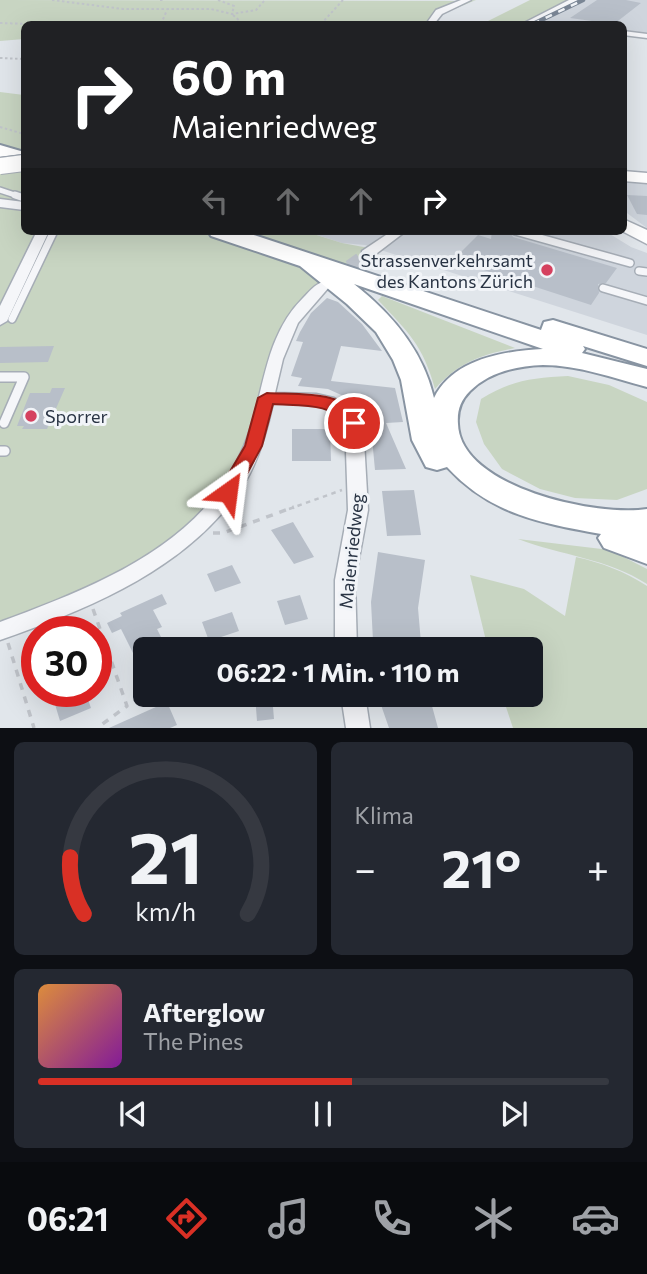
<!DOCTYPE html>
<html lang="de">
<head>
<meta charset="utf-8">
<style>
	:root { --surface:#171b24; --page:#242831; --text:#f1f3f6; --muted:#9ea1a6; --line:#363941; --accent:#d93025 }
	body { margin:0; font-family:Commissioner,sans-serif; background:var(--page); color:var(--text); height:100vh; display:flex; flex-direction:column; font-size:26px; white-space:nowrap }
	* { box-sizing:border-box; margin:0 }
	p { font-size:23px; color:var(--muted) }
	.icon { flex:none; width:38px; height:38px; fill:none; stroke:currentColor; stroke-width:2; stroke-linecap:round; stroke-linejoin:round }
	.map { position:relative; height:728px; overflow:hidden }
	.panel { display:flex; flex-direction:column; gap:14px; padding:14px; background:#0d0f14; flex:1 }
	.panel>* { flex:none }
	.banner { position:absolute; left:21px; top:21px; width:606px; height:214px; border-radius:10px; box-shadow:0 7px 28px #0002; background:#202124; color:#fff; overflow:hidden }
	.speed { position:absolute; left:21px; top:616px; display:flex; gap:14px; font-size:35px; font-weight:700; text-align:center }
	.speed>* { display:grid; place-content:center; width:91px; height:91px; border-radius:50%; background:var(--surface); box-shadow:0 7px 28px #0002; line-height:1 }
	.speed .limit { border:10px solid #d22; background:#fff; color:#111 }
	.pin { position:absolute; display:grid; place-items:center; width:60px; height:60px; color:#fff; margin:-30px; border:4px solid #fff; border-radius:50%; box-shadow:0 2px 7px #0007 }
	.me { position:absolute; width:77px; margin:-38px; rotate:31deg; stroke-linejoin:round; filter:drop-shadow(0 0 5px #0008) }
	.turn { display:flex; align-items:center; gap:24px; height:147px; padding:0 35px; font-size:32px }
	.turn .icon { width:91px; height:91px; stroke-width:2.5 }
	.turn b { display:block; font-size:49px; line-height:60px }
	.lanes { display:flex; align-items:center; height:66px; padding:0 35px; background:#0003; justify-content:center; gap:35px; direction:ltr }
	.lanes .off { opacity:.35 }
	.big { font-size:52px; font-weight:700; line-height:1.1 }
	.panel .widget { flex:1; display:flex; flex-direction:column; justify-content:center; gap:10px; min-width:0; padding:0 24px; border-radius:10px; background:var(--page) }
	.panel .dial { align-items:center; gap:0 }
	.dial svg { height:182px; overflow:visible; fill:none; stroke:var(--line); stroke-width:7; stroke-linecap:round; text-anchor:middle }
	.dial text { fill:var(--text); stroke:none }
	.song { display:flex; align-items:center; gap:21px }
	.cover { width:84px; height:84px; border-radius:10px; background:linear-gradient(135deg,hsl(30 70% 55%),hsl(290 70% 35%)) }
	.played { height:7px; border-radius:4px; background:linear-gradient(90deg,var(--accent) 55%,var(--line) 55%) }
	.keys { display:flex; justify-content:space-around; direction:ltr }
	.heat { display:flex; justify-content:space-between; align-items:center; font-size:38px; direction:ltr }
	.panel .tiles { flex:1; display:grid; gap:14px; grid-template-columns:1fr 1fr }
	.widget:last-child { grid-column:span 2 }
	.trip { position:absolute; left:133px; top:637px; width:410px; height:70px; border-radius:10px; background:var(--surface); box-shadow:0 7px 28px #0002; font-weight:700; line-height:70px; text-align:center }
	.tab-bar { display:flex; height:112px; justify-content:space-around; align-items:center; background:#090b0e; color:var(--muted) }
	.tab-bar .icon { width:49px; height:49px }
	.tab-bar .on { color:var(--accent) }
	.tab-bar b { font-size:32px; color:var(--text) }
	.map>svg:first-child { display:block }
</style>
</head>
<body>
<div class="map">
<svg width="647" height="728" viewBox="0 0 647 728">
	<rect width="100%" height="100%" fill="#e1e6eb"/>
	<!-- built -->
	<path fill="#cfd5dd" d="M 575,0 L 647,0 L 647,36 L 623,33 L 623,24 L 526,24 Z
		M 624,176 L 647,178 L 647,228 L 623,210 Z
		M 305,231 L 605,231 L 631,247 L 647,253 L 647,335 L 365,245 L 342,243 Z"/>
	<!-- green -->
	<path fill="#c8d5c2" d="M 0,0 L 464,1 L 476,0 L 452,10 L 447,9 L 438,14 L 430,24 L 24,24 L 24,39 L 0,41 Z
		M 530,0 L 575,0 C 543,16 524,31 488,21 Z
		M 0,92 L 24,95 L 24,231 L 304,231 L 342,243 L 374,249 L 340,273 L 303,305 L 243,469 L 172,546 L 0,631 Z
		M 382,296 L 515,348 C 483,354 457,363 435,389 C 423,345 408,332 378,300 Z
		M 568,376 L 609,385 L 647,402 L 647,489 L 617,500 L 575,498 L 540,489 L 502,469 L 484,444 L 476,422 L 481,399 C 511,380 533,378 568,376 Z
		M 518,539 L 610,550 L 647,569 L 647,584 C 607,558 562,556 518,539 Z
		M 576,557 C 602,563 624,571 647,586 L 647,728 L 513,728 L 502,695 L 530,695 L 530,649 L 488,649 L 470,575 L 524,589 L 565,616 Z"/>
	<!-- building -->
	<path fill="#b8bfc9" d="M 597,0 L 626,0 L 641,3 L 614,24 L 570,18 Z
		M 627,195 L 647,196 L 647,215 L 637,214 Z
		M 492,231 L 509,231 L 513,237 L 617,268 L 606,283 L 598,284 L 599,293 L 591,305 L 453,260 L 478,235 L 491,239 Z
		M 327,298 L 338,302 L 362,324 L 382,351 L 341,346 L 331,381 L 395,388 L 403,422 L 386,423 L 406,469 L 375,470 L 370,417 L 359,403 L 328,389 L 298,386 L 302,378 L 291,376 L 303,342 L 296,341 L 300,332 L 311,313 Z
		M 54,346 L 48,362 L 0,363 L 0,347 Z
		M 52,388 L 65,388 L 47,429 L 22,429 L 24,426 L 17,426 L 30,393 L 50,393 Z
		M 292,429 L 330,429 L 331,461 L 292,461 Z
		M 414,490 L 421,535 L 387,536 L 382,491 Z
		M 293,522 L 314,557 L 294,564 L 271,530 Z
		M 378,552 L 425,560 L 418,608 L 421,643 L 373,641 L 371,602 Z
		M 232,565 L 241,583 L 215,592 L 207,574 Z
		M 162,594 L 167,604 L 153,610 L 162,627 L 157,629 L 167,649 L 145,649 L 145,677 L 121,629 L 112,633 L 107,623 L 122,616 L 120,613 Z
		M 300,595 L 308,619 L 285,625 L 277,601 Z
		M 232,612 L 239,631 L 209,641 L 202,622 Z
		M 51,691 L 85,691 L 91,708 L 60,721 Z
		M 255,695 L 272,695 L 274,719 L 257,721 Z
		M 381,695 L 429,695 L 438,728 L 389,728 L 381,705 Z
		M 167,702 L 177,725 L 170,728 L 109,728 Z"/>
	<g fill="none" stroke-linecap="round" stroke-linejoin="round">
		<!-- street-tunnel -->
		<path stroke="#bcc2ca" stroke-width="13" stroke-dasharray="13 7" stroke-linecap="butt" d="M 333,278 L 367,254"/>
		<defs>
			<path id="lane-far2" d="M 0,190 L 21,197"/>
			<path id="lane-far1" d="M 15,195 L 24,198
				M 515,231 L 630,263
				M 639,271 L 647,272
				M 603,288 L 647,301
				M 12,319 L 54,231"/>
			<path id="lane" d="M 0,377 L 24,377 L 4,423
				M 0,451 L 5,451"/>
			<path id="street" d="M 461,0 L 471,0 L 442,14 L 434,24 L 426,24 L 436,10 Z
				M 569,0 L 579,0 L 531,24 L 522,24 Z
				M 623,31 L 647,34 L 647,38 L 623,35 Z
				M 0,199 L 24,202 L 24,210 L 0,207 Z
				M 37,231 L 49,231 L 7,321 L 0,325 L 0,306 Z
				M 392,231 L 406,231 L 372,257 L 362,257 L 362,251 Z
				M 323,282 L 330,286 L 298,323 L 283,359 L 275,393 L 316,394 L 334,398 L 354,409 L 363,423 L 368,510 L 355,580 L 357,649 L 335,649 L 335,580 L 348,510 L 345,423 C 330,399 298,404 273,403 C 267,431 259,460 244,484 C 191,567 90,609 0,640 L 0,622 C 72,595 156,564 208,504 C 223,486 235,467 244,446 C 265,396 262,339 303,298 C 309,292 315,284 323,282 Z
				M 341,695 L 365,695 L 370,728 L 346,728 Z"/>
			<path id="secondary" d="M 623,171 L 647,173 L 647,183 L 623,181 Z
				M 623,219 L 647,230 L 647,244 L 622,231 Z"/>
			<path id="highway" d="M 0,145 L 24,152 L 24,164 L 0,157 Z
				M 208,231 L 242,231 L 541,330 L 544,322 L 553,320 L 647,349 L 647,366 L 583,346 L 585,349 L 582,353 L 647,369 L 647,387 C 613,378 578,365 543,365 C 516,366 489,372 470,391 C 460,401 457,411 458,424 C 460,488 598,517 647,509 L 647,564 L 604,548 L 598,538 L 601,534 C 540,523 490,514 447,467 L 437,470 L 426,467 L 412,440 L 401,380 L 393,360 L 376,332 L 347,304 L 300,266 L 211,236 ZM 354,284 L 543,349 C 504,351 453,359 434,398 C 423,350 392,314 354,284 Z"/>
		</defs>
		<!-- lane-far2 casing -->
		<use href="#lane-far2" stroke="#a6adb6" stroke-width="8"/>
		<!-- lane-far1 casing -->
		<use href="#lane-far1" stroke="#a6adb6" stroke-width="10"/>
		<!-- lane casing -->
		<use href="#lane" stroke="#a6adb6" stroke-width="12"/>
		<!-- street casing -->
		<use href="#street" stroke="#a6adb6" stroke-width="3"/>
		<!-- secondary casing -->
		<use href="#secondary" stroke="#a6adb6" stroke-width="3"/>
		<!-- highway casing -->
		<use href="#highway" stroke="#8894a2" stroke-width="4"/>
		<!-- path-far2 -->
		<path stroke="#c0c4ca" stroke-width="2" stroke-dasharray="2.5 2.5" stroke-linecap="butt" d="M 52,0 L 123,9 L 211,9 L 232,14 L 256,10 L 265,0
			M 160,0 L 165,0
			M 218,0 L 234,6 L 232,14
			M 233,15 L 243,24
			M 0,23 L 30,24
			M 161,24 L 167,10
			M 321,24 L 343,0
			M 465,24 L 467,22
			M 0,58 L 24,59
			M 0,127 L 24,134"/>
		<!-- path-far1 -->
		<path stroke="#c0c4ca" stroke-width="2.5" stroke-dasharray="4.5 4.5" stroke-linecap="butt" d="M 289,509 L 342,490"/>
		<!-- path -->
		<path stroke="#c0c4ca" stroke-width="3.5" stroke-dasharray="7 7" stroke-linecap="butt" d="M 213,533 L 223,533 L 294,507
			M 93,609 L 127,706 L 97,728
			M 8,643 L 34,728"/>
		<!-- lane-far2 -->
		<use href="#lane-far2" stroke="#f5f6f9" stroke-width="5"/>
		<!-- lane-far1 -->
		<use href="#lane-far1" stroke="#f5f6f9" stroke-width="7"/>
		<!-- lane -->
		<use href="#lane" stroke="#f5f6f9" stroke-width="9"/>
		<!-- street -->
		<use href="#street" fill="#f5f6f9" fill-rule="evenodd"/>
		<!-- secondary -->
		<use href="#secondary" fill="#fff" fill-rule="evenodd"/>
		<!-- highway -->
		<use href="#highway" fill="#fff" fill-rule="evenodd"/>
		<defs>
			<path id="rail" d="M 533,24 L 583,0
				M 0,159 L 24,156"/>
		</defs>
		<!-- rail casing -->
		<use href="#rail" stroke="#7a8695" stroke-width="4.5"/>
		<!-- rail -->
		<use href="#rail" stroke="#f1f4f8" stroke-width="2.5" stroke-dasharray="7" stroke-linecap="butt"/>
		<defs>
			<path id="secondary-bridge" d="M 0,166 L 24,163"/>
		</defs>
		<!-- secondary-bridge casing -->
		<use href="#secondary-bridge" stroke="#a6adb6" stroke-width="18" stroke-linecap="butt"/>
		<!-- secondary-bridge -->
		<use href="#secondary-bridge" stroke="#fff" stroke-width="16"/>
	</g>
	<!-- route -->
	<path fill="#d93025" stroke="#8d1f18" stroke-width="2" d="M 267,393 C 298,395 348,389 363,423 L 354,429 L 348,427 C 334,402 300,406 273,404 L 262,446 L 237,492 L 234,497 L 221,497 L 218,492 L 245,446 L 258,398 Z"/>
	<!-- markers -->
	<g fill="#d5415f" stroke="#f1f4f8" stroke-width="2.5">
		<circle cx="547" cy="270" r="7"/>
		<circle cx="31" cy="416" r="7"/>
	</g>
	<g text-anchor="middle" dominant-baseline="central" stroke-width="6" stroke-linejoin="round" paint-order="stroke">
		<!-- poi labels -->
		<g font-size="18" fill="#293444" stroke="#f1f4f8" text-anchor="end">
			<text x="533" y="260">Strassenverkehrsamt<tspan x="533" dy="21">des Kantons Zürich</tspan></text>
			<text x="45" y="416" text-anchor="start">Sporrer</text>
		</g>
		<!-- street labels -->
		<g font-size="18" fill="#293444" stroke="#f1f4f8">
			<text transform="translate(351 551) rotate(-84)">Maienriedweg</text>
		</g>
	</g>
</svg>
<div class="speed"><div class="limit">30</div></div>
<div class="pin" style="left:354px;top:423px;background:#d93025"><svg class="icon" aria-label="arrive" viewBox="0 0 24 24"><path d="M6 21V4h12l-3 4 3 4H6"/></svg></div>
<svg class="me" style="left:228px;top:492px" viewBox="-20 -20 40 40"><path d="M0-17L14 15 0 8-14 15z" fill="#d93025" stroke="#fff" stroke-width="4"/></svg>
<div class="trip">06:22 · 1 Min. · 110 m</div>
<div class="banner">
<div class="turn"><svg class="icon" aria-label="right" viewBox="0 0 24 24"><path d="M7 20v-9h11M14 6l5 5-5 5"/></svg><div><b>60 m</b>Maienriedweg</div></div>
<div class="lanes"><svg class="icon off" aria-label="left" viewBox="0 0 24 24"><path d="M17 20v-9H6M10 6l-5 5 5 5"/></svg><svg class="icon off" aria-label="ahead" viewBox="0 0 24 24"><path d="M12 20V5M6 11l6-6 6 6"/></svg><svg class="icon off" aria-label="ahead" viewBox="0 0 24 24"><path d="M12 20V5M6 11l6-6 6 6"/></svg><svg class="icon" aria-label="right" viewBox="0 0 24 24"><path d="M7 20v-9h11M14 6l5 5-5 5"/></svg></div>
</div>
</div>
<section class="panel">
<div class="tiles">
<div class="widget dial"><svg viewBox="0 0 100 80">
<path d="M14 69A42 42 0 1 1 86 69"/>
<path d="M14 69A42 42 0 0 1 8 44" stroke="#d93025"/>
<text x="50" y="56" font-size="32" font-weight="700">21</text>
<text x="50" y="72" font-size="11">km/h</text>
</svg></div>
<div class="widget"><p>Klima</p>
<div class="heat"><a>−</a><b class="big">21°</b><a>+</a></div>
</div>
<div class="widget">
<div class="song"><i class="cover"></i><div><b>Afterglow</b><p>The Pines</p></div></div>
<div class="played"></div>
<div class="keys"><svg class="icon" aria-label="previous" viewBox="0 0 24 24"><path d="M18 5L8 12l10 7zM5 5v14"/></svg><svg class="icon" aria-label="pause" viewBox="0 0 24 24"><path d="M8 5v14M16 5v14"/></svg><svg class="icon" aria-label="next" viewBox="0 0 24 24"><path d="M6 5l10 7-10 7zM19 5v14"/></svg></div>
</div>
</div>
</section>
<nav class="tab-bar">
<b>06:21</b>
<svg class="icon on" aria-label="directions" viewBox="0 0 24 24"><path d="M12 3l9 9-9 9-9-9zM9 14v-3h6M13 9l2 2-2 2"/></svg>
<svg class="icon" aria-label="music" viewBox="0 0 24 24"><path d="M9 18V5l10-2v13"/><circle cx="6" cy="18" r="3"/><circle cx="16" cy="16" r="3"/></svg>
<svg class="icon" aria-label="phone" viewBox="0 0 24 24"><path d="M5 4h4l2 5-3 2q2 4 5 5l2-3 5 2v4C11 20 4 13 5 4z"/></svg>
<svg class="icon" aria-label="climate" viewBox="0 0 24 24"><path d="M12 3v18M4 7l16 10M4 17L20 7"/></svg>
<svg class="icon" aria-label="car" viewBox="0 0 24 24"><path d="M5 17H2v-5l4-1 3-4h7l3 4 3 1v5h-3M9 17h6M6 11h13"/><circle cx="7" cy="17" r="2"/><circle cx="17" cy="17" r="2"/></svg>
</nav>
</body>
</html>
